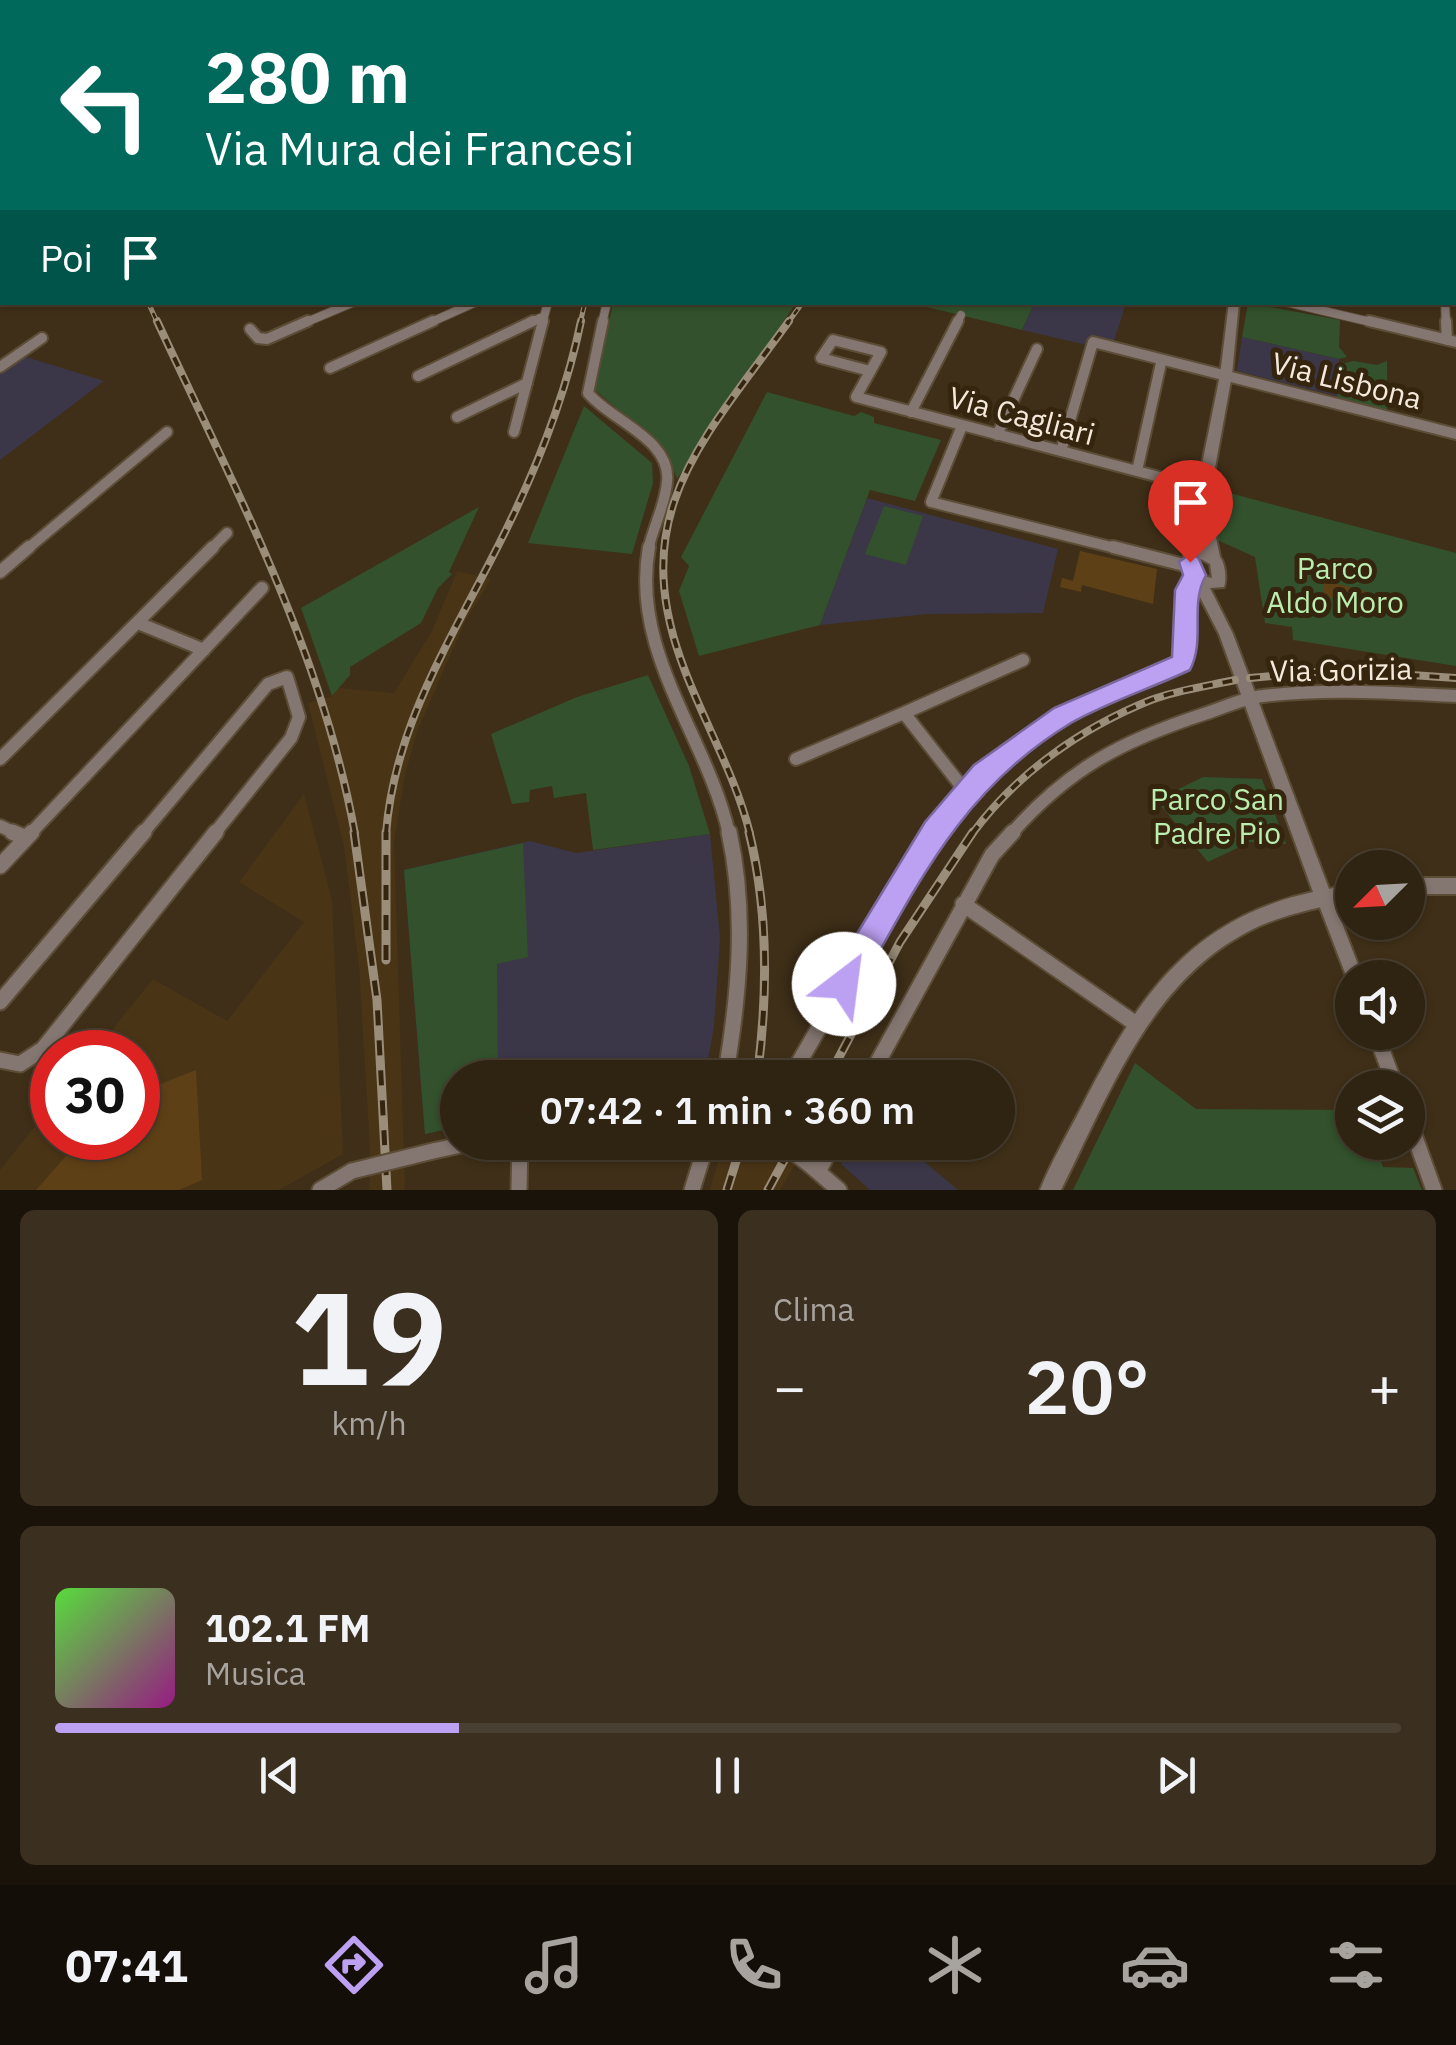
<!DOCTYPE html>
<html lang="it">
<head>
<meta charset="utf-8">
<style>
	:root { --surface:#2f2312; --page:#3b2f20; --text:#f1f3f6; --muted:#a7a49f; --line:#4a4032; --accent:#bca0f2 }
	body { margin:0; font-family:"IBM Plex Sans",sans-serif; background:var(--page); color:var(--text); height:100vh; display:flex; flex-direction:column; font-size:38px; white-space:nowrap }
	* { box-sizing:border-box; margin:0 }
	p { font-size:32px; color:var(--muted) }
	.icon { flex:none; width:55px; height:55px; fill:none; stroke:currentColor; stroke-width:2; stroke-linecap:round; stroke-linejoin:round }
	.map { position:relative; height:1190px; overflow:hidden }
	.panel { display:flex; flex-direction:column; gap:20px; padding:20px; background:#1a130a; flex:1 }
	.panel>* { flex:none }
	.hud { position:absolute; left:0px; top:0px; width:1458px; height:305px; box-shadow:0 2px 8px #0004,0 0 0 2px var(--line); background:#00695c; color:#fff; overflow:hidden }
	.needle { width:65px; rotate:246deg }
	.controls { position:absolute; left:1335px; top:850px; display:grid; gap:20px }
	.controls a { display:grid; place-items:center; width:90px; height:90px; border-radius:50%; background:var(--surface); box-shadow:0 2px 8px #0004,0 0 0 2px var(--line); font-size:50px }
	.speed { position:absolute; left:30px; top:1030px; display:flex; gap:20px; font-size:50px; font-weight:700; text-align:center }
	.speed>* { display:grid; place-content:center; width:130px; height:130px; border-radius:50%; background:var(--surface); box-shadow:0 2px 8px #0004,0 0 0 2px var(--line); line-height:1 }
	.speed .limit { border:15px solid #d22; background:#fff; color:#111 }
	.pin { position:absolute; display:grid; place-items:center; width:85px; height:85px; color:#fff; margin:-102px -42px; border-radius:50% 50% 50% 0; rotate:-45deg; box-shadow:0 0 10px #0007 }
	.pin .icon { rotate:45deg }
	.me { position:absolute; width:110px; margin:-55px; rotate:30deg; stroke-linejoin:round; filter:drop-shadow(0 0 8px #0008) }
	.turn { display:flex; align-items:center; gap:35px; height:210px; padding:0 40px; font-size:45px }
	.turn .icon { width:130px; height:130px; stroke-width:2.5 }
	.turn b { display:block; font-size:70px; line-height:85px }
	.then { display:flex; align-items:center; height:95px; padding:0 40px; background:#0003; gap:20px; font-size:38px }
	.big { font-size:75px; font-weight:600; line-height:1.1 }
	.panel .tile { flex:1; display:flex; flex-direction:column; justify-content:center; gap:15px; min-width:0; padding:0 35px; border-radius:15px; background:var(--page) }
	.panel .dial { align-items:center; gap:0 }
	.dial b { font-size:130px; line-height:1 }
	.song { display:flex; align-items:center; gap:30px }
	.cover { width:120px; height:120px; border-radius:15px; background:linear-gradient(135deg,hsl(110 70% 55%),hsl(310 70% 35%)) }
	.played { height:10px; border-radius:5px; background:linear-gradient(90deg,var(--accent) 30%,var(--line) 30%) }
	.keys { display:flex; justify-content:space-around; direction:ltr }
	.heat { display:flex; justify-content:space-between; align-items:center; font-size:55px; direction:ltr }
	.panel .tiles { flex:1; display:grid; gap:20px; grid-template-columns:1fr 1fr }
	.tile:last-child { grid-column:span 2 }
	.trip { position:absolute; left:440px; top:1060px; width:575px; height:100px; border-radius:50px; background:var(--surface); box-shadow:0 2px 8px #0004,0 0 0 2px var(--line); font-weight:600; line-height:100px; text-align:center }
	.tab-bar { display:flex; height:160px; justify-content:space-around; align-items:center; background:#130e07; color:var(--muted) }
	.tab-bar .icon { width:70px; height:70px }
	.tab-bar .on { color:var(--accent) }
	.tab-bar b { font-size:45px; color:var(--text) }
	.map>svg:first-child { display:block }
</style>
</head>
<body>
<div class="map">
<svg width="1456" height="1190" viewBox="0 0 1456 1190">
	<rect width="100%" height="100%" fill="#3f2f18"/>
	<!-- built -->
	<path fill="#493416" d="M 457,571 L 491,579 L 465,622 L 418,729 L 405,774 L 394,843 L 405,1190 L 369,1190 L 370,1148 L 359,967 L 344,846 L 308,703 L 332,696 L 338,688 L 394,693 L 432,631 Z
		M 304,794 L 332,900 L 343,1154 L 279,1190 L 0,1190 L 0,1170 L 52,1105 L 52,1138 L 138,1138 L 138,1052 L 94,1052 L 153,979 L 227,1021 L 304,922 L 239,882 Z
		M 723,1143 L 808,1143 L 780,1190 L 710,1190 Z"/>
	<!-- education -->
	<path fill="#3b3748" d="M 1034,303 L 1126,303 L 1113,344 L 1089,338 L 1087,345 L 1022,330 Z
		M 1242,337 L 1339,359 L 1339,365 L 1353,361 L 1377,365 L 1387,361 L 1337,401 L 1337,396 L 1237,371 Z
		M 23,356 L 104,381 L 0,460 L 0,372 Z
		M 867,498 L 1058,549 L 1043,613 L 927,614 L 820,625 Z
		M 710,834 L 720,938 L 714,1026 L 705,1077 L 458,1078 L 457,1127 L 425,1134 L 404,870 L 530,841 L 576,853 Z
		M 850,1143 L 902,1143 L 958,1190 L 870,1190 L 841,1164 Z"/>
	<!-- green -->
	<path fill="#32512c" d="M 613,303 L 796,303 L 677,479 L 667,451 L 595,390 Z
		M 910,303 L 1034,303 L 1022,330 Z
		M 1248,303 L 1340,320 L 1339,347 L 1347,357 L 1339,359 L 1242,337 Z
		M 1353,361 L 1377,365 L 1387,361 L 1387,413 L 1337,401 L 1339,365 Z
		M 767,392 L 854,416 L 861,412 L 874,417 L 874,423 L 941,440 L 915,501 L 870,490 L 820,625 L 699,656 L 679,591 L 689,566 L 681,557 Z
		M 584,406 L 652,463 L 653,483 L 632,554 L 528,543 Z
		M 1218,490 L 1456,553 L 1456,666 L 1293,640 L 1292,627 L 1265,623 L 1255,557 L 1215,539 L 1211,524 L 1220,511 Z
		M 884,506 L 923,516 L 906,565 L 865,554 Z
		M 479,507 L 449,572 L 452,574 L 438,588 L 421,623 L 350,667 L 350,675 L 332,696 L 301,608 Z
		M 648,675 L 689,766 L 710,834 L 593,850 L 586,793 L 554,798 L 552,786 L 530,790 L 529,802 L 512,804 L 491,734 L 577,697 Z
		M 1203,777 L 1262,779 L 1286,844 L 1250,842 L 1208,862 L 1156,800 Z
		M 523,843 L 528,957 L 497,964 L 498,1077 L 458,1078 L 457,1127 L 425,1134 L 404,870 Z
		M 1135,1063 L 1196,1109 L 1352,1110 L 1352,1142 L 1374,1143 L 1383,1167 L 1413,1168 L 1422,1190 L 1073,1190 Z"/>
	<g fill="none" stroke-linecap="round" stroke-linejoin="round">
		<!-- stream -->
		<path stroke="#37577b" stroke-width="2.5" d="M 471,2 L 481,0"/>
	</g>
	<!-- building -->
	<path fill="#5e4016" d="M 1080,551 L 1157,569 L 1153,604 L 1082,585 L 1081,592 L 1060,587 L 1062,578 L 1073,581 Z
		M 1324,580 L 1385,597 L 1385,613 L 1323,595 Z
		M 196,1070 L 202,1180 L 179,1190 L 36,1190 L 82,1138 L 138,1138 L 138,1093 Z"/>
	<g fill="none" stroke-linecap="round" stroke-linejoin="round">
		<defs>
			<path id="minor-far4" d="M 267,0 L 272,2
				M 877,0 L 885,2
				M 1414,0 L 1431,2
				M 227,2 L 236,0"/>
			<path id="minor-far3" d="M 1286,302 L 1379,324
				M 1445,302 L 1446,324
				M 302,324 L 354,302
				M 427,324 L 476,302
				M 527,324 L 544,316
				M 542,324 L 548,302
				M 602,324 L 607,302
				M 956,324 L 961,315"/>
			<path id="minor-far2" d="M 603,321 L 588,393 C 611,421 672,439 667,482 C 665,506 653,527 648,550
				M 1369,321 L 1456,342
				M 1446,321 L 1447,340
				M 250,329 L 258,338 L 267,339 L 308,321
				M 0,367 L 42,338
				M 330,368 L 433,321
				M 870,371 L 821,358 L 833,340 L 881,352 L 856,397 L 1205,489
				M 418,376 L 533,321
				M 911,412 L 958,321
				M 457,417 L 527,383
				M 962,426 L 931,502 L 1123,550
				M 514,432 L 543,321
				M 997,435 L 1037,349
				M 1061,451 L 1093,342 L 1456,434
				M 1137,471 L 1161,363
				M 26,550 L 167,432
				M 210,550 L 227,533"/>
			<path id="minor-far1" d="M 649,547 C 630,653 707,736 729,834
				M 1113,547 L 1192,567
				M 0,572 L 29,547
				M 138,623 L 204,650
				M 904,713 L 1023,660
				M 0,759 L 213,547
				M 796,759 L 904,713 L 966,792
				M 0,826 L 17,834
				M 30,834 L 262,588
				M 142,834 L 268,684 L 287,677 L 299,717 L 291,738 L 214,834
				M 934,834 C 947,818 960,800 974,785 C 1029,724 1109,696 1182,663 C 1193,634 1181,603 1195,575
				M 1011,834 C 1069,768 1122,741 1204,714 C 1223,708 1243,698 1263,696 C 1327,688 1392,693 1456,696"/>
			<path id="minor" d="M 12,832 L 26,838
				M 0,866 L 32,832
				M 1324,897 L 1355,978
				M 963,904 L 1136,1024
				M 0,1002 L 144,832
				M 1375,1032 L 1396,1088
				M 0,1060 L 20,1064 L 43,1049 L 216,832
				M 725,1078 C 739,997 747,913 729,832
				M 790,1078 L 921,851 L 936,832
				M 869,1078 L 992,855 L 1013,832
				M 1408,1118 L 1434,1190
				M 433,1151 L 475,1142
				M 810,1165 L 839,1190
				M 818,1172 L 834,1142
				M 320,1190 L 352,1171
				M 519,1190 L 520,1142
				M 692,1190 L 707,1142"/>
			<path id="tertiary" d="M 1288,0 L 1294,0 L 1293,2 L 1287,2 Z
				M 1229,302 L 1239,302 L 1232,375 L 1208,506 L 1210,509 L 1220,557 C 1225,563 1227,579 1224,587 L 1210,588 L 1233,634 L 1329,889 L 1352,884 L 1352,900 C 1315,909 1276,915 1242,935 C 1148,987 1107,1099 1061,1190 L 1040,1190 C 1051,1162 1067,1135 1081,1108 C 1136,1000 1188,919 1313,892 L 1219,634 L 1186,570 L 1183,559 L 1220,375 ZM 1201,559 L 1210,564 L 1212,578 C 1202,577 1199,570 1197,561 Z
				M 1408,878 L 1456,878 L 1456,894 L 1408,894 Z"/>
		</defs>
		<!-- minor-far4 casing -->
		<use href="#minor-far4" stroke="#5c4d37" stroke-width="9"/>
		<!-- minor-far3 casing -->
		<use href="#minor-far3" stroke="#5c4d37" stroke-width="10"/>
		<!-- minor-far2 casing -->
		<use href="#minor-far2" stroke="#5c4d37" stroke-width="14"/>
		<!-- minor-far1 casing -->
		<use href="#minor-far1" stroke="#5c4d37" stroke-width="16"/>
		<!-- minor casing -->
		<use href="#minor" stroke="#5c4d37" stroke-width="19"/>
		<!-- tertiary casing -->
		<use href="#tertiary" stroke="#5c4d37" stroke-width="4"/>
		<!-- minor-far4 -->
		<use href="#minor-far4" stroke="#847670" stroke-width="6"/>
		<!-- minor-far3 -->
		<use href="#minor-far3" stroke="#847670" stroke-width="8"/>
		<!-- minor-far2 -->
		<use href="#minor-far2" stroke="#847670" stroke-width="10"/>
		<!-- minor-far1 -->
		<use href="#minor-far1" stroke="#847670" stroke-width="12"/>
		<!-- minor -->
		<use href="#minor" stroke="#847670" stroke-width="15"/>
		<!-- tertiary -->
		<use href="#tertiary" fill="#847670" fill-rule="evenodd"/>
		<defs>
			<path id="rail-far2" d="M 148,302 L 158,324
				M 580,324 L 585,302
				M 787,324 L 803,302"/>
			<path id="rail-far1" d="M 157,321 C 235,489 322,651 355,834
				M 1250,678 L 1337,670 L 1456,678
				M 386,834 C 394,726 452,638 499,544 C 535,473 565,399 581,321
				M 750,834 C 736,777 706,726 685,671 C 624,514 702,442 789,321
				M 972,834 C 1017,773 1081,728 1151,700 C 1177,690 1208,686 1235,680"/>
			<path id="rail" d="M 354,832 L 377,1000 L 387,1190
				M 749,832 C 769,913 768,995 757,1078
				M 386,960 L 386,832
				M 828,1078 L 900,942 L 973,832
				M 727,1190 L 742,1142
				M 768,1190 L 794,1142"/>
		</defs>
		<!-- rail-far2 casing -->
		<use href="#rail-far2" stroke="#9a8d7a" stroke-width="5"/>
		<!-- rail-far1 casing -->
		<use href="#rail-far1" stroke="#9a8d7a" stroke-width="8"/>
		<!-- rail casing -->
		<use href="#rail" stroke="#9a8d7a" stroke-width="9"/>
		<!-- rail-far2 -->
		<use href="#rail-far2" stroke="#35250e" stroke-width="2.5" stroke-dasharray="6" stroke-linecap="butt"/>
		<!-- rail-far1 -->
		<use href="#rail-far1" stroke="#35250e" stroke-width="4" stroke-dasharray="10" stroke-linecap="butt"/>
		<!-- rail -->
		<use href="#rail" stroke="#35250e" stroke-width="5" stroke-dasharray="15" stroke-linecap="butt"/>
		<defs>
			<path id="minor-bridge" d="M 780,1142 L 810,1165
				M 352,1171 L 433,1151"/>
		</defs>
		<!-- minor-bridge casing -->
		<use href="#minor-bridge" stroke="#5c4d37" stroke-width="19" stroke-linecap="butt"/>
		<!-- minor-bridge -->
		<use href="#minor-bridge" stroke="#847670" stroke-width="15"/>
	</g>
	<!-- route -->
	<path fill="#bca0f2" stroke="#7a689d" stroke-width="2.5" d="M 1190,554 L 1198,557 L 1206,575 C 1189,605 1206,639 1190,670 C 1152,688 1108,702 1071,723 C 960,790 916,888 855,995 L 844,999 L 833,995 L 829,984 L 833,973 L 925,822 L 974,765 L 1054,708 L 1172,657 L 1175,590 L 1183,575 L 1179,562 Z"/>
	<g text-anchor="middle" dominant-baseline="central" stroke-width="10" stroke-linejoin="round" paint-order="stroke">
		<!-- street labels -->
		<g font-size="30" fill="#f4e9db" stroke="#35250e">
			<text transform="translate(1347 380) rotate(14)">Via Lisbona</text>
			<text transform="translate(1022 415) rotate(15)">Via Cagliari</text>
			<text transform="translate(1341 669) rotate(-1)">Via Gorizia</text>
		</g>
		<!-- park labels -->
		<g font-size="30" fill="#b9eeaf" stroke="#35250e">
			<text x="1335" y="567">Parco<tspan x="1335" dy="34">Aldo Moro</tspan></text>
			<text x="1217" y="798">Parco San<tspan x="1217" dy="34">Padre Pio</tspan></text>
		</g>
	</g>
</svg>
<div class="controls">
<a><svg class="needle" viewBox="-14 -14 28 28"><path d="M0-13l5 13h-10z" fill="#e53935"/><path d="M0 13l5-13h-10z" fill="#a7a49f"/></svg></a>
<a><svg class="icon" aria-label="sound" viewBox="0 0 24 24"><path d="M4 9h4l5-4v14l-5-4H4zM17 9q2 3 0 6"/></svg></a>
<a><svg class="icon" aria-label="layers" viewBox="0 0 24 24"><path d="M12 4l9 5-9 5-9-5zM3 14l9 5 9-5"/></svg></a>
</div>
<div class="speed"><div class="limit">30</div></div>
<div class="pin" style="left:1190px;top:562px;background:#d93025"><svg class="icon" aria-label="arrive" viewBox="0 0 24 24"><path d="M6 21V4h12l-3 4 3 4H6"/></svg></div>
<svg class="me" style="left:844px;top:984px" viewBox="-20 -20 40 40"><circle r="19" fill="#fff"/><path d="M0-13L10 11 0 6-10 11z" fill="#bca0f2"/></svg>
<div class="trip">07:42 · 1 min · 360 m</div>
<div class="hud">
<div class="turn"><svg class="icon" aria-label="left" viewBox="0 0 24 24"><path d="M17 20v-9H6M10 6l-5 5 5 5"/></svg><div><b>280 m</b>Via Mura dei Francesi</div></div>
<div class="then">Poi<svg class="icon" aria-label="arrive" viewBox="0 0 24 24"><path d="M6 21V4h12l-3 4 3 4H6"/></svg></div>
</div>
</div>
<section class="panel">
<div class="tiles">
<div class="tile dial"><b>19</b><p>km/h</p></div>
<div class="tile"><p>Clima</p>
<div class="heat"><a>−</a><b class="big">20°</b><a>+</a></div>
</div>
<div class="tile">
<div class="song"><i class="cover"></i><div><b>102.1 FM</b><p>Musica</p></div></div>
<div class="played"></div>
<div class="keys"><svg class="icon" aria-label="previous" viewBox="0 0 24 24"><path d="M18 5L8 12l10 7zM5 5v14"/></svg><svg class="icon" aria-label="pause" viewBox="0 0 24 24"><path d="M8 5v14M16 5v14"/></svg><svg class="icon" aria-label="next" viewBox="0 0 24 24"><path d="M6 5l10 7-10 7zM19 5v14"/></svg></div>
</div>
</div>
</section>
<nav class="tab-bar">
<b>07:41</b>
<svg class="icon on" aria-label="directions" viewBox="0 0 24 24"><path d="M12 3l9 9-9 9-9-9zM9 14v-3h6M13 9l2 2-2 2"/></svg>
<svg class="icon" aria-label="music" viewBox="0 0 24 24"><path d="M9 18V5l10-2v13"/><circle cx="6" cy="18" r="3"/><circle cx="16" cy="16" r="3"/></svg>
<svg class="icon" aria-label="phone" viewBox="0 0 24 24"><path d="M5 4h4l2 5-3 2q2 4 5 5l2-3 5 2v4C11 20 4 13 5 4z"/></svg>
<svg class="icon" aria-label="climate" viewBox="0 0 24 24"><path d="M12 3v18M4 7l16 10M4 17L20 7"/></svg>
<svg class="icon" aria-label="car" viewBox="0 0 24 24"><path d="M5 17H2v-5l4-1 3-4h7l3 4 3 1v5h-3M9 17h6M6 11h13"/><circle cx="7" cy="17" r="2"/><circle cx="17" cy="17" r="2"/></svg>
<svg class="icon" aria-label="filters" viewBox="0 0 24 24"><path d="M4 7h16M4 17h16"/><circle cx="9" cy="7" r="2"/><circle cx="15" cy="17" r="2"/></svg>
</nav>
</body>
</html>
